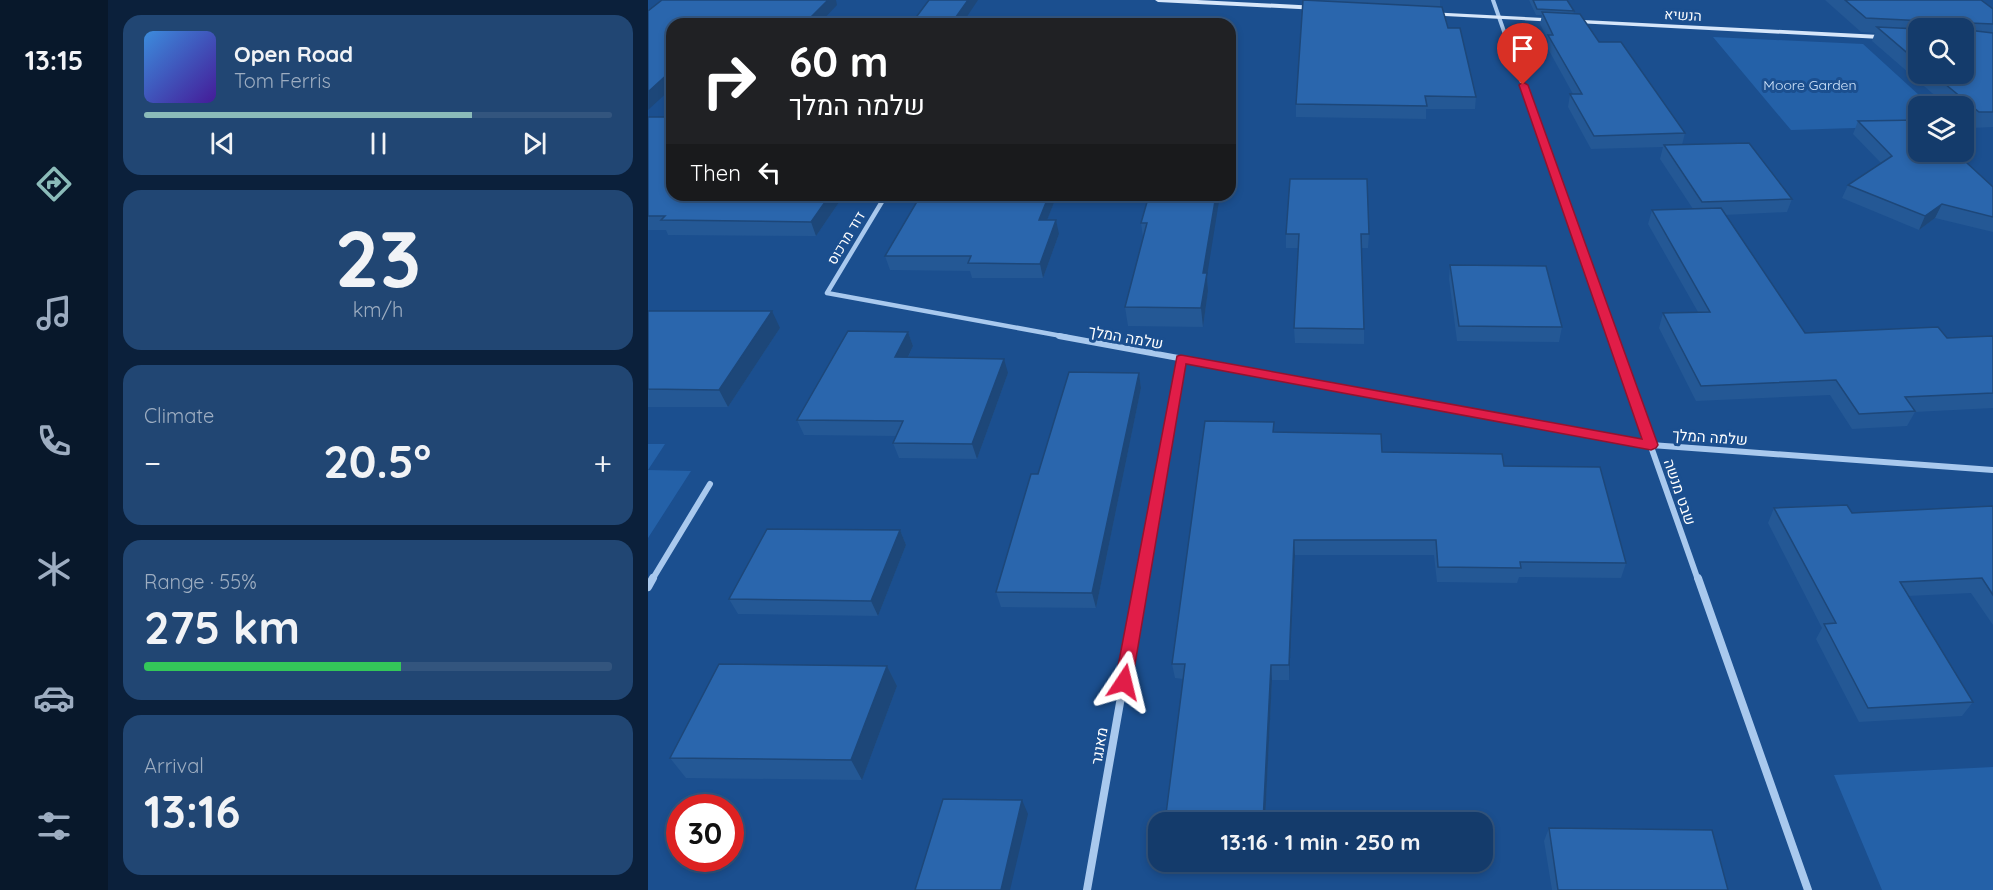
<!DOCTYPE html>
<html lang="en">
<head>
<meta charset="utf-8">
<style>
	:root { --surface:#143b6b; --page:#214673; --text:#f1f3f6; --muted:#9dadc1; --line:#33557e; --accent:#8bbbb9 }
	body { margin:0; font-family:Quicksand,Heebo,sans-serif; background:var(--page); color:var(--text); height:100vh; display:flex; flex-direction:column; font-size:22px; white-space:nowrap }
	* { box-sizing:border-box; margin:0 }
	p { font-size:20px; color:var(--muted) }
	.icon { flex:none; width:33px; height:33px; fill:none; stroke:currentColor; stroke-width:2; stroke-linecap:round; stroke-linejoin:round }
	.map { position:relative; flex:1; overflow:hidden }
	.details { display:flex; flex-direction:column; gap:15px; padding:15px; background:#0b203b; width:540px }
	.details>* { flex:none }
	.hud { position:absolute; left:18px; top:18px; width:570px; height:183px; border-radius:18px; box-shadow:0 3px 9px #0003,0 0 0 2px var(--line); background:#202124; color:#fff; overflow:hidden }
	.fabs { position:absolute; left:1260px; top:18px; display:grid; gap:12px }
	.fabs a { display:grid; place-items:center; width:66px; height:66px; border-radius:12px; background:var(--surface); box-shadow:0 3px 9px #0003,0 0 0 2px var(--line); font-size:30px }
	.speed { position:absolute; left:18px; top:794px; display:flex; gap:12px; font-size:30px; font-weight:700; text-align:center }
	.speed>* { display:grid; place-content:center; width:78px; height:78px; border-radius:50%; background:var(--surface); box-shadow:0 3px 9px #0003,0 0 0 2px var(--line); line-height:1 }
	.speed .limit { border:9px solid #d22; background:#fff; color:#111 }
	.pin { position:absolute; display:grid; place-items:center; width:51px; height:51px; color:#fff; margin:-62px -26px; border-radius:50% 50% 50% 0; rotate:-45deg; box-shadow:0 0 6px #0007 }
	.pin .icon { rotate:45deg }
	.me { position:absolute; width:66px; margin:-33px; rotate:10deg; stroke-linejoin:round; filter:drop-shadow(0 0 4px #0008) }
	.turn { display:flex; align-items:center; gap:21px; height:126px; padding:0 24px; font-size:27px }
	.turn .icon { width:78px; height:78px; stroke-width:2.5 }
	.turn b { display:block; font-size:42px; line-height:51px }
	.then { display:flex; align-items:center; height:57px; padding:0 24px; background:#0003; gap:12px; font-size:22px }
	.big { font-size:45px; font-weight:800; line-height:1.1 }
	.details .tile { flex:1; display:flex; flex-direction:column; justify-content:center; gap:9px; min-width:0; padding:0 21px; border-radius:18px; background:var(--page) }
	.details .dial { align-items:center; gap:0 }
	.dial b { font-size:78px; line-height:1 }
	.song { display:flex; align-items:center; gap:18px }
	.cover { width:72px; height:72px; border-radius:9px; background:linear-gradient(135deg,hsl(210 70% 55%),hsl(260 70% 35%)) }
	.played { height:6px; border-radius:3px; background:linear-gradient(90deg,var(--accent) 70%,var(--line) 70%) }
	.keys { display:flex; justify-content:space-around; direction:ltr }
	.heat { display:flex; justify-content:space-between; align-items:center; font-size:33px; direction:ltr }
	.charge { height:9px; border-radius:4px; background:linear-gradient(90deg,#34c759 55%,var(--line) 0) }
	.trip { position:absolute; left:500px; top:812px; width:345px; height:60px; border-radius:18px; background:var(--surface); box-shadow:0 3px 9px #0003,0 0 0 2px var(--line); font-weight:800; line-height:60px; text-align:center }
	main { display:flex; flex:1; min-height:0 }
	.tabs { display:flex; flex-direction:column; width:108px; justify-content:space-around; align-items:center; background:#08182b; color:var(--muted) }
	.tabs .icon { width:42px; height:42px }
	.tabs .selected { color:var(--accent) }
	.tabs b { font-size:27px; color:var(--text) }
	.map>svg:first-child { display:block }
</style>
</head>
<body>
<main>
<nav class="tabs">
<b>13:15</b>
<svg class="icon selected" aria-label="directions" viewBox="0 0 24 24"><path d="M12 3l9 9-9 9-9-9zM9 14v-3h6M13 9l2 2-2 2"/></svg>
<svg class="icon" aria-label="music" viewBox="0 0 24 24"><path d="M9 18V5l10-2v13"/><circle cx="6" cy="18" r="3"/><circle cx="16" cy="16" r="3"/></svg>
<svg class="icon" aria-label="phone" viewBox="0 0 24 24"><path d="M5 4h4l2 5-3 2q2 4 5 5l2-3 5 2v4C11 20 4 13 5 4z"/></svg>
<svg class="icon" aria-label="climate" viewBox="0 0 24 24"><path d="M12 3v18M4 7l16 10M4 17L20 7"/></svg>
<svg class="icon" aria-label="car" viewBox="0 0 24 24"><path d="M5 17H2v-5l4-1 3-4h7l3 4 3 1v5h-3M9 17h6M6 11h13"/><circle cx="7" cy="17" r="2"/><circle cx="17" cy="17" r="2"/></svg>
<svg class="icon" aria-label="filters" viewBox="0 0 24 24"><path d="M4 7h16M4 17h16"/><circle cx="9" cy="7" r="2"/><circle cx="15" cy="17" r="2"/></svg>
</nav>
<section class="details">
<div class="tile">
<div class="song"><i class="cover"></i><div><b>Open Road</b><p>Tom Ferris</p></div></div>
<div class="played"></div>
<div class="keys"><svg class="icon" aria-label="previous" viewBox="0 0 24 24"><path d="M18 5L8 12l10 7zM5 5v14"/></svg><svg class="icon" aria-label="pause" viewBox="0 0 24 24"><path d="M8 5v14M16 5v14"/></svg><svg class="icon" aria-label="next" viewBox="0 0 24 24"><path d="M6 5l10 7-10 7zM19 5v14"/></svg></div>
</div>
<div class="tile dial"><b>23</b><p>km/h</p></div>
<div class="tile"><p>Climate</p>
<div class="heat"><a>−</a><b class="big">20.5°</b><a>+</a></div>
</div>
<div class="tile"><p>Range · 55%</p><b class="big">275 km</b><div class="charge"></div></div>
<div class="tile"><p>Arrival</p><b class="big">13:16</b></div>
</section>
<div class="map">
<svg width="1345" height="890" viewBox="0 0 1345 890">
	<rect width="100%" height="100%" fill="#1b4f8f"/>
	<!-- green -->
	<path fill="#2461a8" d="M 1065,37 L 1215,44 L 1283,106 L 1270,106 L 1270,126 L 1143,130 Z
		M 0,444 L 17,444 L 0,470 L 43,471 L 0,538 Z
		M 1345,767 L 1345,890 L 1234,890 L 1186,775 Z"/>
	<g fill="none" stroke-linecap="round" stroke-linejoin="round">
		<!-- street-far3 -->
		<path stroke="#a9c9ee" stroke-width="4" d="M 845,0 L 897,148"/>
		<!-- street-far2 -->
		<path stroke="#a9c9ee" stroke-width="4.5" d="M 897,147 L 964,337
			M 238,195 L 179,293 L 419,337"/>
		<!-- street-far1 -->
		<path stroke="#a9c9ee" stroke-width="6" d="M 411,336 L 1003,445 L 1345,470
			M 964,336 L 1050,580
			M 4,580 L 62,484
			M 494,580 L 533,359"/>
		<!-- street -->
		<path stroke="#a9c9ee" stroke-width="8" d="M 1050,578 L 1160,890
			M 0,587 L 5,578
			M 439,890 L 494,578"/>
		<!-- secondary -->
		<path fill="#d6e6fa" fill-rule="evenodd" d="M 507,0 L 549,0 L 670,6 L 673,8 L 670,10 L 510,2 Z
			M 780,12 L 1270,37 L 1270,41 L 778,15 L 778,13 Z"/>
	</g>
	<!-- wall -->
	<path fill="#245895" fill-rule="evenodd" d="M 655,0 L 792,0 L 792,7 L 828,97 L 827,109 L 778,109 L 778,119 L 648,117 L 648,104 Z
		M 881,0 L 919,0 L 926,11 L 925,14 L 1037,133 L 1034,145 L 1144,199 L 1139,212 L 1077,215 L 1157,333 L 1299,338 L 1345,336 L 1345,408 L 1267,412 L 1259,426 L 1204,429 L 1182,395 L 1048,401 L 1011,328 L 1015,313 L 1050,312 L 1000,224 L 1004,210 L 1045,209 L 1012,159 L 1015,147 L 943,149 L 920,107 L 922,94 L 925,94 L 899,47 L 900,40 L 892,24 L 894,15 L 888,15 Z
		M 1177,0 L 1333,0 L 1345,9 L 1345,127 L 1324,128 L 1316,120 L 1316,106 L 1299,106 L 1224,41 L 1227,33 L 1213,32 ZM 1270,28 L 1316,28 L 1316,74 L 1270,74 Z
		M 0,117 L 24,195 L 196,195 L 168,236 L 20,235 L 18,230 L 0,230 Z
		M 1210,121 L 1345,187 L 1345,232 L 1287,218 L 1271,230 L 1194,198 L 1200,185 L 1233,163 L 1205,134 Z
		M 306,195 L 409,195 L 399,220 L 411,234 L 395,278 L 324,278 L 322,271 L 242,270 L 237,256 L 305,198 Z
		M 501,195 L 559,276 L 560,291 L 555,327 L 480,326 L 477,307 L 495,237 L 493,223 Z
		M 638,234 L 721,234 L 720,248 L 714,248 L 716,329 L 716,344 L 647,343 L 646,328 L 650,248 L 638,248 Z
		M 802,265 L 914,327 L 911,342 L 809,341 L 801,279 Z
		M 0,311 L 132,328 L 80,407 L 0,407 Z
		M 260,332 L 265,346 L 260,358 L 360,373 L 329,459 L 251,458 L 245,443 L 248,436 L 156,435 L 149,420 Z
		M 491,373 L 493,388 L 448,608 L 353,607 L 348,592 L 390,474 Z
		M 626,432 L 734,452 L 856,466 L 978,563 L 973,578 L 871,577 L 869,583 L 789,582 L 786,555 L 647,555 L 641,680 L 624,680 L 617,822 L 517,822 L 535,679 L 527,678 L 524,664 Z
		M 1345,506 L 1345,625 L 1323,593 L 1260,596 L 1325,702 L 1314,716 L 1211,722 L 1168,639 L 1174,628 L 1120,523 L 1126,508 L 1204,513 Z
		M 252,530 L 258,545 L 230,616 L 90,614 L 81,599 Z
		M 239,666 L 249,686 L 214,780 L 38,778 L 22,758 Z
		M 901,828 L 1080,890 L 904,890 L 896,841 Z
		M 515,861 L 615,861 L 614,868 L 516,867 Z"/>
	<!-- shaded-wall -->
	<path fill="#1d4779" d="M 180,0 L 188,0 L 189,5 L 171,24 L 156,24 Z
		M 320,0 L 330,0 L 314,24 L 303,24 Z
		M 24,70 L 24,88 L 0,110 L 0,92 Z
		M 182,195 L 196,195 L 168,236 L 163,222 Z
		M 401,195 L 409,195 L 394,233 L 391,220 Z
		M 568,195 L 572,195 L 559,276 L 560,291 L 555,327 L 553,308 L 555,273 Z
		M 1294,204 L 1287,218 L 1271,230 L 1277,216 Z
		M 408,220 L 411,234 L 395,278 L 392,264 Z
		M 124,311 L 132,328 L 80,407 L 71,390 Z
		M 260,332 L 265,346 L 253,372 L 247,357 Z
		M 356,359 L 360,373 L 329,459 L 324,444 Z
		M 491,373 L 493,388 L 448,608 L 444,593 Z
		M 252,530 L 258,545 L 230,616 L 223,601 Z
		M 646,540 L 647,555 L 641,680 L 641,665 Z
		M 623,665 L 624,680 L 617,822 L 615,822 Z
		M 239,666 L 249,686 L 214,780 L 203,760 Z
		M 374,800 L 380,814 L 362,890 L 353,890 Z"/>
	<!-- building -->
	<path fill="#2a66ad" stroke="#1d4779" stroke-width="1.5" d="M 14,0 L 180,0 L 156,24 L 24,24 L 24,70 L 0,92 L 0,11 Z
		M 281,0 L 320,0 L 303,24 L 263,24 Z
		M 655,0 L 794,7 L 800,28 L 812,28 L 828,97 L 777,96 L 779,106 L 648,104 Z
		M 885,0 L 919,0 L 926,11 L 889,9 Z
		M 1197,0 L 1333,0 L 1345,9 L 1345,24 L 1322,23 L 1320,25 L 1320,30 L 1345,33 L 1345,112 L 1331,112 L 1285,74 L 1316,74 L 1316,28 L 1276,28 L 1278,27 L 1277,21 L 1218,18 Z
		M 894,12 L 932,14 L 951,42 L 973,42 L 1037,133 L 946,136 L 922,94 L 934,94 L 900,35 L 905,35 Z
		M 1229,27 L 1270,29 L 1270,62 Z
		M 0,117 L 24,117 L 24,195 L 182,195 L 163,222 L 13,220 L 17,216 L 0,216 Z
		M 1270,120 L 1270,152 L 1307,152 L 1345,187 L 1345,217 L 1294,204 L 1277,216 L 1200,185 L 1244,156 L 1210,121 Z
		M 1101,143 L 1144,199 L 1054,202 L 1016,145 Z
		M 642,179 L 719,179 L 721,234 L 713,234 L 716,329 L 646,328 L 651,234 L 638,234 Z
		M 306,195 L 401,195 L 391,220 L 408,220 L 392,264 L 320,263 L 323,256 L 237,256 L 271,198 L 305,198 Z
		M 501,195 L 568,195 L 555,273 L 559,273 L 553,308 L 477,307 L 499,223 L 493,223 Z
		M 1073,208 L 1157,333 L 1290,327 L 1299,338 L 1345,336 L 1345,393 L 1257,397 L 1267,411 L 1211,414 L 1188,380 L 1053,386 L 1015,313 L 1062,312 L 1004,210 Z
		M 802,265 L 898,266 L 914,327 L 811,326 Z
		M 0,311 L 124,311 L 71,390 L 0,389 Z
		M 200,331 L 260,332 L 247,357 L 356,359 L 324,444 L 245,443 L 255,421 L 149,420 Z
		M 421,372 L 491,373 L 444,593 L 348,592 L 383,474 L 390,474 Z
		M 557,421 L 626,422 L 625,432 L 733,434 L 734,452 L 854,454 L 856,466 L 952,467 L 978,563 L 872,562 L 873,568 L 790,567 L 788,540 L 646,540 L 641,665 L 623,665 L 615,822 L 517,822 L 537,664 L 524,664 Z
		M 1199,505 L 1204,513 L 1345,506 L 1345,595 L 1334,578 L 1252,582 L 1325,702 L 1220,708 L 1176,624 L 1188,623 L 1126,508 Z
		M 119,529 L 252,530 L 223,601 L 81,599 Z
		M 71,664 L 239,666 L 203,760 L 22,758 Z
		M 295,799 L 374,800 L 353,890 L 267,890 Z
		M 901,828 L 1064,830 L 1080,890 L 910,890 Z"/>
	<!-- route -->
	<path fill="#e11d48" stroke="#92132f" stroke-width="1.5" d="M 875,82 L 880,85 L 1010,445 L 1008,448 L 1003,450 L 538,364 L 484,682 L 482,687 L 476,689 L 470,687 L 467,682 L 529,356 L 533,355 L 994,439 L 871,85 Z"/>
	<g text-anchor="middle" dominant-baseline="central" stroke-width="6" stroke-linejoin="round" paint-order="stroke">
		<!-- far-street labels -->
		<g font-size="14" fill="#fff" stroke="#1b4f8f">
			<text transform="translate(1035 15) rotate(3)">הנשיא</text>
			<text transform="translate(198 238) rotate(-59)">דוד מרכוס</text>
		</g>
		<!-- far-park labels -->
		<g font-size="14" fill="#cfe3fa" stroke="#1b4f8f">
			<text x="1162" y="85">Moore Garden</text>
		</g>
		<!-- street labels -->
		<g font-size="15" fill="#fff" stroke="#1b4f8f">
			<text transform="translate(478 337) rotate(10)">שלמה המלך</text>
			<text transform="translate(1062 437) rotate(4)">שלמה המלך</text>
			<text transform="translate(1032 492) rotate(71)">שבט מנשה</text>
			<text transform="translate(451 746) rotate(-80)">מאנגר</text>
		</g>
	</g>
</svg>
<div class="fabs">
<a><svg class="icon" aria-label="search" viewBox="0 0 24 24"><circle cx="10" cy="10" r="6"/><path d="M15 15l6 6"/></svg></a>
<a><svg class="icon" aria-label="layers" viewBox="0 0 24 24"><path d="M12 4l9 5-9 5-9-5zM3 14l9 5 9-5"/></svg></a>
</div>
<div class="speed"><div class="limit">30</div></div>
<div class="pin" style="left:875px;top:85px;background:#d93025"><svg class="icon" aria-label="arrive" viewBox="0 0 24 24"><path d="M6 21V4h12l-3 4 3 4H6"/></svg></div>
<svg class="me" style="left:476px;top:682px" viewBox="-20 -20 40 40"><path d="M0-17L14 15 0 8-14 15z" fill="#e11d48" stroke="#fff" stroke-width="4"/></svg>
<div class="trip">13:16 · 1 min · 250 m</div>
<div class="hud">
<div class="turn"><svg class="icon" aria-label="right" viewBox="0 0 24 24"><path d="M7 20v-9h11M14 6l5 5-5 5"/></svg><div><b>60 m</b>שלמה המלך</div></div>
<div class="then">Then<svg class="icon" aria-label="left" viewBox="0 0 24 24"><path d="M17 20v-9H6M10 6l-5 5 5 5"/></svg></div>
</div>
</div>
</main>
</body>
</html>
